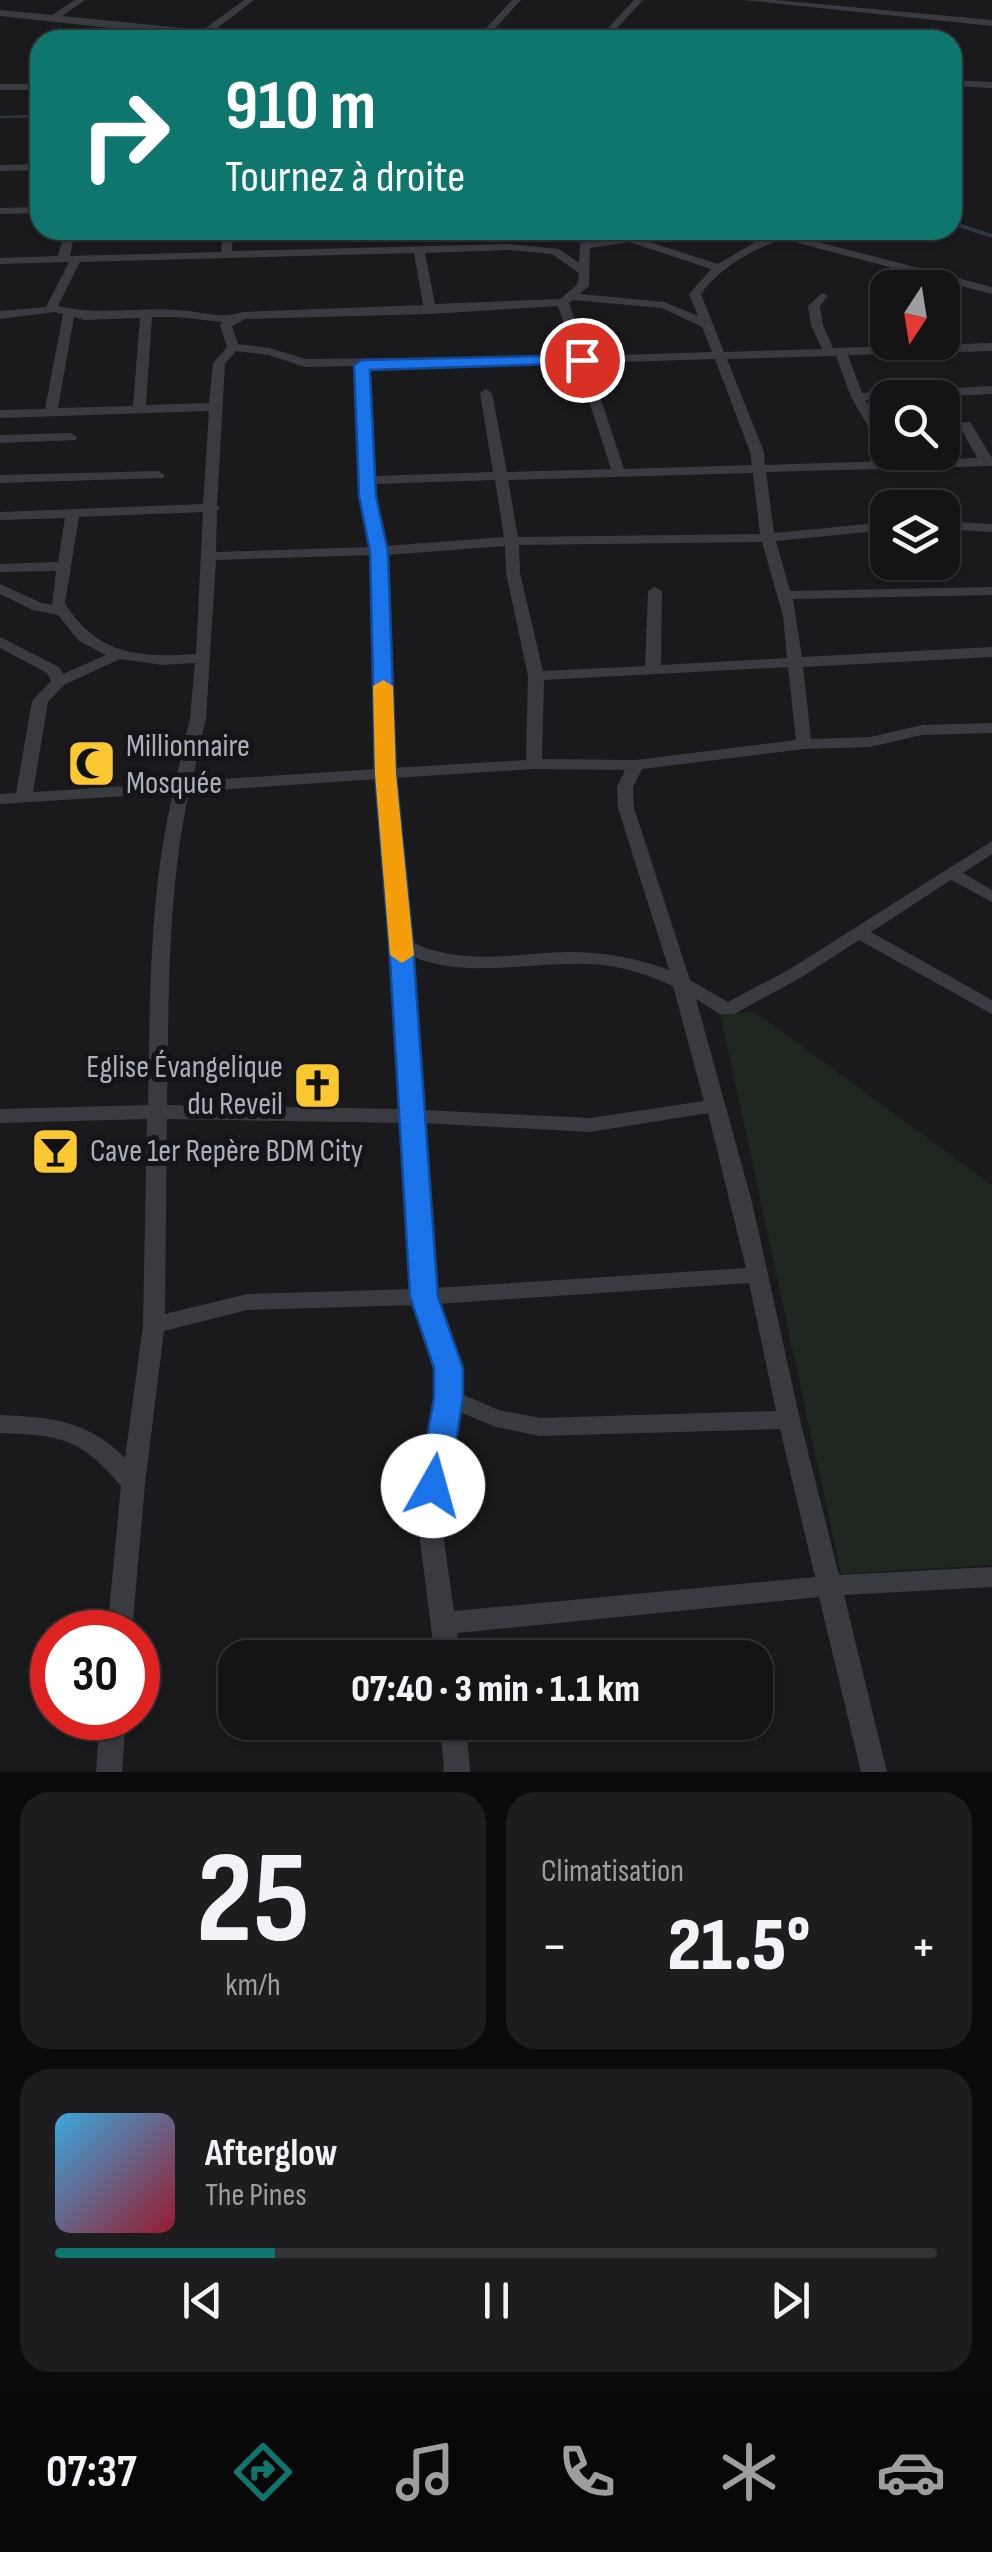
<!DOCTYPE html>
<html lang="fr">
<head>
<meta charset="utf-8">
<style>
	:root { --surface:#141315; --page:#1d1c1e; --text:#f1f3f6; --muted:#9d9ea0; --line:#333234; --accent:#0f766e }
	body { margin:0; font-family:"Sofia Sans Condensed",sans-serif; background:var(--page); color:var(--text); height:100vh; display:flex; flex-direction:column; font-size:38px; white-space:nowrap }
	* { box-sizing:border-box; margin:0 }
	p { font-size:32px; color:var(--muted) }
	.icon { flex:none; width:55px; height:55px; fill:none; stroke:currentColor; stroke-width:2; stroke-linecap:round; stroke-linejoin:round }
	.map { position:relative; height:1772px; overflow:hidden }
	.drawer { display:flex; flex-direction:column; gap:20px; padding:20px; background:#0b0a0c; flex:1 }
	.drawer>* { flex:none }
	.guide { position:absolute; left:30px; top:30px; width:932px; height:210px; border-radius:30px; box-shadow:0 2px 8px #0004,0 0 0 2px var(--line); background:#0f766e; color:#fff; overflow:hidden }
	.needle { width:65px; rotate:192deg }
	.fabs { position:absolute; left:870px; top:270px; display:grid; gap:20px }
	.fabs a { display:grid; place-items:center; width:90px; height:90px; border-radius:20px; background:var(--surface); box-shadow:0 2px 8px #0004,0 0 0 2px var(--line); font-size:50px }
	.speed { position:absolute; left:30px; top:1610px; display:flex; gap:20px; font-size:50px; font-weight:700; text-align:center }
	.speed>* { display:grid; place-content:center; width:130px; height:130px; border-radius:50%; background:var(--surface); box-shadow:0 2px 8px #0004,0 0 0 2px var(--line); line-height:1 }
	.speed .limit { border:15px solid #d22; background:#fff; color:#111 }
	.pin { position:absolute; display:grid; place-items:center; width:85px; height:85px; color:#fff; margin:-42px; border:5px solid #fff; border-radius:50%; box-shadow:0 2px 10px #0007 }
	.me { position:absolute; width:110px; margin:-55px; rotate:7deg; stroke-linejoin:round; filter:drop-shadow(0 0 8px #0008) }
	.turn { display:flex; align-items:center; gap:35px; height:210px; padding:0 30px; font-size:45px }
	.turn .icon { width:130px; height:130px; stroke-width:2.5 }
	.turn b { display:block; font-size:70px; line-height:85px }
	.big { font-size:75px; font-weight:800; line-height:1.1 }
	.drawer .tile { flex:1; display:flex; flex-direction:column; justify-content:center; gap:15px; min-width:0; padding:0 35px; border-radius:30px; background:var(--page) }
	.drawer .dial { align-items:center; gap:0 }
	.dial b { font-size:130px; line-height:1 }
	.song { display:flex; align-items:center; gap:30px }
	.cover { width:120px; height:120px; border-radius:15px; background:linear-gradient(135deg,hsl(200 70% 55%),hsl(350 70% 35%)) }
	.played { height:10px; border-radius:5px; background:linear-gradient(90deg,var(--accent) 25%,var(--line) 25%) }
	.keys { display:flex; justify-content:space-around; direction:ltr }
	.heat { display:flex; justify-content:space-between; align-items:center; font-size:55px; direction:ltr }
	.drawer .tiles { flex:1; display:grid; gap:20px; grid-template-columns:1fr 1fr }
	.tile:last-child { grid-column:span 2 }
	.trip { position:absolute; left:218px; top:1640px; width:555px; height:100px; border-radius:30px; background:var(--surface); box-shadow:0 2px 8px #0004,0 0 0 2px var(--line); font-weight:800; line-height:100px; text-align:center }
	.tab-bar { display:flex; height:160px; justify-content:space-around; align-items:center; background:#080808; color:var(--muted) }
	.tab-bar .icon { width:70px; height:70px }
	.tab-bar .on { color:var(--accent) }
	.tab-bar b { font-size:45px; color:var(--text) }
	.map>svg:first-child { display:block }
</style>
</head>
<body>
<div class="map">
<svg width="992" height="1772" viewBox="0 0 992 1772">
	<rect width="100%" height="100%" fill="#1a191c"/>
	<!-- green -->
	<path fill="#1f2721" d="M 755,1012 L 992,1185 L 992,1565 L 841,1574 L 720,1013 Z"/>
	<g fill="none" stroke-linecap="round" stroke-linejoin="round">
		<!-- stream-far1 -->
		<path stroke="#2e3741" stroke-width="2.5" d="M 0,117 L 40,116"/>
		<!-- stream -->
		<path stroke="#2e3741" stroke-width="4" d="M 952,223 L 992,236"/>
		<!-- minor -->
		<path fill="#3a3b41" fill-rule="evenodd" d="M 75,0 L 85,0 L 62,16 L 203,30 L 244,0 L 254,0 L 213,31 L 277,40 L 202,38 L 0,16 L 0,10 L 52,15 Z
			M 512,0 L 521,0 L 484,40 L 475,40 Z
			M 634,0 L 643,0 L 606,40 L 597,40 Z
			M 744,0 L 775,0 L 992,20 L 992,26 Z
			M 952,80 L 992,82 L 992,88 L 952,86 Z
			M 0,84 L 40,84 L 40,90 L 0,90 Z
			M 40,164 L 40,170 L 0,171 L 0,165 Z
			M 40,207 L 40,213 L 0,214 L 0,208 Z
			M 65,230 L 75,230 L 70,256 L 221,252 L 223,230 L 233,230 L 232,251 L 509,244 L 559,249 L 579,263 L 580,243 L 620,237 L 611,230 L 623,230 L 634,237 L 718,264 L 757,241 L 783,233 L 992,287 L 992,294 L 783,239 C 753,249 719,268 701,294 L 724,352 L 822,349 L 811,325 L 808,306 L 822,293 L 828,296 L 820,306 L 823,325 L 833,348 L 992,343 L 992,351 L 848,355 L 862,393 L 992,386 L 992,394 L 865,400 L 888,437 L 888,453 L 881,449 L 851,397 L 836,356 L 727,359 L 764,452 L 765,465 L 977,458 L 959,425 L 960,422 L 970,422 L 992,458 L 992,466 L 766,472 L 774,533 L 888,522 L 888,530 L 776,541 L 790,591 L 992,587 L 992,595 L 793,599 L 802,657 L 992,647 L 992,657 L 803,667 L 811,739 L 870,737 L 922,725 L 992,723 L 992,733 L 922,735 L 870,747 L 804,749 L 642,769 L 633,787 L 634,808 L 690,980 L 728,1002 L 790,969 L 992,841 L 992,854 L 963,873 L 992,890 L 992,902 L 951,880 L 871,932 L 992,1000 L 992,1014 L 859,940 L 802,977 L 734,1014 L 720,1014 L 696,999 L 752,1202 L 800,1420 L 839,1575 L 992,1567 L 992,1587 L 844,1595 L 887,1772 L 861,1772 L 819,1597 L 457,1633 L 461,1658 L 435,1658 L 420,1541 L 421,1486 L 437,1398 L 437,1368 L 416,1305 L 247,1310 L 164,1331 L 145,1484 L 132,1632 L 107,1632 L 121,1486 C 81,1438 60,1435 0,1433 L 0,1415 C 51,1417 87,1420 125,1458 L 143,1325 L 147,1119 L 0,1123 L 0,1109 L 148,1105 C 150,1002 149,894 173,793 L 0,804 L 0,794 L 16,793 L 32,701 L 51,681 L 47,673 L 0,648 L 0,637 L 59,667 L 63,674 L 106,655 L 79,641 L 58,615 L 33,610 L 0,594 L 0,584 L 42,603 L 52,605 L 56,571 L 0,572 L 0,564 L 58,562 L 65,518 L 0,520 L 0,512 L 203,504 L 209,411 L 0,418 L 0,410 L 45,409 L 63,314 L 55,312 L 0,319 L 0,311 L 46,307 L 69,262 L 0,264 L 0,258 L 58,256 ZM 629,242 L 711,269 L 689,294 L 698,316 L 664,302 L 580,294 L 589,286 L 590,248 ZM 509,250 L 552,254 L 579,273 L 577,285 L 560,299 L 435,304 L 425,253 ZM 414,253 L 423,305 L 242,312 C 222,320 199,311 179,310 C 137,307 98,316 58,306 L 80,262 ZM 573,300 L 662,308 L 702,327 L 712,352 L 587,356 L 569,303 ZM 558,306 L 575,356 L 306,359 L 269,348 L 238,344 L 232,326 L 245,319 L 430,314 ZM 74,317 L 84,320 L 140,318 L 133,406 L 58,408 ZM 152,317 L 177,317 L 222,322 L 220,325 L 227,347 L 213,363 L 209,403 L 146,405 ZM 236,351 L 268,355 L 305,367 L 356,366 L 361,496 L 371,547 L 216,552 L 217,511 L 220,508 L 217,505 L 225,364 ZM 715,359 L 750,452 L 752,465 L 624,469 L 589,363 ZM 577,364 L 611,469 L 507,472 L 492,393 L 486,389 L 480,393 L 493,472 L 374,476 L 368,366 ZM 753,473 L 760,534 L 518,537 L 508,480 ZM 495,480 L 504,537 L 385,546 L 374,484 ZM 203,512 L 196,654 C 140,658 96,655 65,603 L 79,517 ZM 762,542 L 783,616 L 787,658 L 661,665 L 662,591 L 655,587 L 648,591 L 645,666 L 543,671 L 520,573 L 519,545 ZM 505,546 L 506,573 L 528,676 L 526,760 L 393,768 L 386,555 ZM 372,555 L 377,769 L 192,781 L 206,718 L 216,560 ZM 120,659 L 162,665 L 195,663 L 190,718 L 175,783 L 33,792 L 48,702 L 64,685 ZM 788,667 L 796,740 L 636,760 L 542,759 L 544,680 ZM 534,769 L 625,770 L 617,787 L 618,808 L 669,970 C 637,958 604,952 570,952 C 515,953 461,967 410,941 L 394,778 ZM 377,779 L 392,944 L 402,1109 L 167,1105 C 169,1001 167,893 189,792 ZM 411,956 C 468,980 530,961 590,964 C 620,965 646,974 673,986 L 704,1101 L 590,1118 L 422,1110 ZM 708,1113 L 746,1268 L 434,1288 L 423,1123 L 590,1132 ZM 167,1119 L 403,1123 L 413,1289 L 247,1294 L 165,1314 ZM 749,1283 L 776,1411 L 540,1418 L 499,1410 L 459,1393 L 459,1368 L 437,1304 ZM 457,1411 L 496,1427 L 540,1436 L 780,1429 L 815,1577 L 454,1611 L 444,1541 L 445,1486 Z
			M 71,433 L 77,437 L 76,440 L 0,443 L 0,435 Z
			M 158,471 L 165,475 L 163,478 L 0,483 L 0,475 Z
			M 942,521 L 992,524 L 992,532 L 942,529 Z
			M 100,1718 L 126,1718 L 122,1772 L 96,1772 Z
			M 440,1722 L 466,1722 L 470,1772 L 444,1772 Z"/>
	</g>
	<!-- route -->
	<path fill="#1a73e8" stroke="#114b97" stroke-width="2.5" d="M 582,355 L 590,360 L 588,363 L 370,370 L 376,496 L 388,552 L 396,774 L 413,944 L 438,1297 L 463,1368 L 463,1398 L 449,1486 L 444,1495 L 433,1499 L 422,1495 L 418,1486 L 434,1398 L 434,1368 L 410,1297 L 389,944 L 375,774 L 370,552 L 359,496 L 354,365 L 362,360 Z"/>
	<!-- slow -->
	<path fill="#f59e0b" d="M 383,680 L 393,686 L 396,774 L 414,955 L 402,963 L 390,955 L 375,774 L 373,686 Z"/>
	<!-- icons -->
	<defs>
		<symbol id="mosque-square" viewBox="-11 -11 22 22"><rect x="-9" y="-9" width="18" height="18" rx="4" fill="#fcc831" stroke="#151417"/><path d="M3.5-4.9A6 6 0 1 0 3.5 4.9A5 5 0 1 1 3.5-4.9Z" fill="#111"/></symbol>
		<symbol id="church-square" viewBox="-11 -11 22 22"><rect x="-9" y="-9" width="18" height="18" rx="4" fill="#fcc831" stroke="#151417"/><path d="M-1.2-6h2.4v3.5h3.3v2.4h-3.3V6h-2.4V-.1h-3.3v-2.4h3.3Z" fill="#111"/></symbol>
		<symbol id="bar-square" viewBox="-11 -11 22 22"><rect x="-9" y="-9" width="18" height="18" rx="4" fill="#fcc831" stroke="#151417"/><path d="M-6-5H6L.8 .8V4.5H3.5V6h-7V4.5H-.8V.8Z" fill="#111"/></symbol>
	</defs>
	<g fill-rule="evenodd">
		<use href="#mosque-square" x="64" y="736" width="55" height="55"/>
		<use href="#church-square" x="290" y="1058" width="55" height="55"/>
		<use href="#bar-square" x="28" y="1124" width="55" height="55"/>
	</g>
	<g text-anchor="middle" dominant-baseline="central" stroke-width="10" stroke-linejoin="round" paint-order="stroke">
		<!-- poi labels -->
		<g font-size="32" fill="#abafbc" stroke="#151417" text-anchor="start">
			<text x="126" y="746">Millionnaire<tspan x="126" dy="37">Mosquée</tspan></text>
			<text x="283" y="1067" text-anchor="end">Eglise Évangelique<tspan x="283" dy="37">du Reveil</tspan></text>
			<text x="90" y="1151">Cave 1er Repère BDM City</text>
		</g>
	</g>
</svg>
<div class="fabs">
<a><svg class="needle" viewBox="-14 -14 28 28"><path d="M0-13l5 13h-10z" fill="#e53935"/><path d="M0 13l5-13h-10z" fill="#9d9ea0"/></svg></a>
<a><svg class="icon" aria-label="search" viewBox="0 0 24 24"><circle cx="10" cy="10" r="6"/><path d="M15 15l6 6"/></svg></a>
<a><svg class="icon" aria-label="layers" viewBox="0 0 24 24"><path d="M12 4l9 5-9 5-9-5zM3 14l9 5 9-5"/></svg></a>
</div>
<div class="speed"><div class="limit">30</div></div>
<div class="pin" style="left:582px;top:360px;background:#d93025"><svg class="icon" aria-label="arrive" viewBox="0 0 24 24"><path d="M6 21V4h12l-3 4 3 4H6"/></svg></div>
<svg class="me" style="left:433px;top:1486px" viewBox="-20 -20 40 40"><circle r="19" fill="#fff"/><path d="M0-13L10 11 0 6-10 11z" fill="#1a73e8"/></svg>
<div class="trip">07:40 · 3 min · 1.1 km</div>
<div class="guide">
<div class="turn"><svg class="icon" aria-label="right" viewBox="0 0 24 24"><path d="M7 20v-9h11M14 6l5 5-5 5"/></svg><div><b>910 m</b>Tournez à droite</div></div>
</div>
</div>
<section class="drawer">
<div class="tiles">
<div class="tile dial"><b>25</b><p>km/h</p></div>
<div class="tile"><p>Climatisation</p>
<div class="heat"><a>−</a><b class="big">21.5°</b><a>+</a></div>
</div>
<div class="tile">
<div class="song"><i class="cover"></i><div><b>Afterglow</b><p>The Pines</p></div></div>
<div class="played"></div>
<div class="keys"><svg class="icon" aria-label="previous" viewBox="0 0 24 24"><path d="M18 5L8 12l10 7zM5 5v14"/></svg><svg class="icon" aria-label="pause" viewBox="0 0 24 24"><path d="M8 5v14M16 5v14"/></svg><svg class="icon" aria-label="next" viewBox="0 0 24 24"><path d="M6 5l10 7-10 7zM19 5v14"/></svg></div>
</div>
</div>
</section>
<nav class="tab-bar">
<b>07:37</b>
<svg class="icon on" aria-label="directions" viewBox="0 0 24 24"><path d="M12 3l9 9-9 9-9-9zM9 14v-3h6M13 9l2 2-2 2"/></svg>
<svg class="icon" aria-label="music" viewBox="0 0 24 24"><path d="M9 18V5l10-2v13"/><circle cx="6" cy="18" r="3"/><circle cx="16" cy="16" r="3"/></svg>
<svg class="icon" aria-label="phone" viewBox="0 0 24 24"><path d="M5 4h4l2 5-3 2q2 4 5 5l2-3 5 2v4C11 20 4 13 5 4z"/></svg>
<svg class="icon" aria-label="climate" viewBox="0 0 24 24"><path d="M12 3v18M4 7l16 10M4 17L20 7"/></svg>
<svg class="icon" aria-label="car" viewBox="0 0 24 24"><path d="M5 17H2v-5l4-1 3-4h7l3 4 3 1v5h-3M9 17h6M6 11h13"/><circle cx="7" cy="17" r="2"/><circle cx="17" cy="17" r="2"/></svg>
</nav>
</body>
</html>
